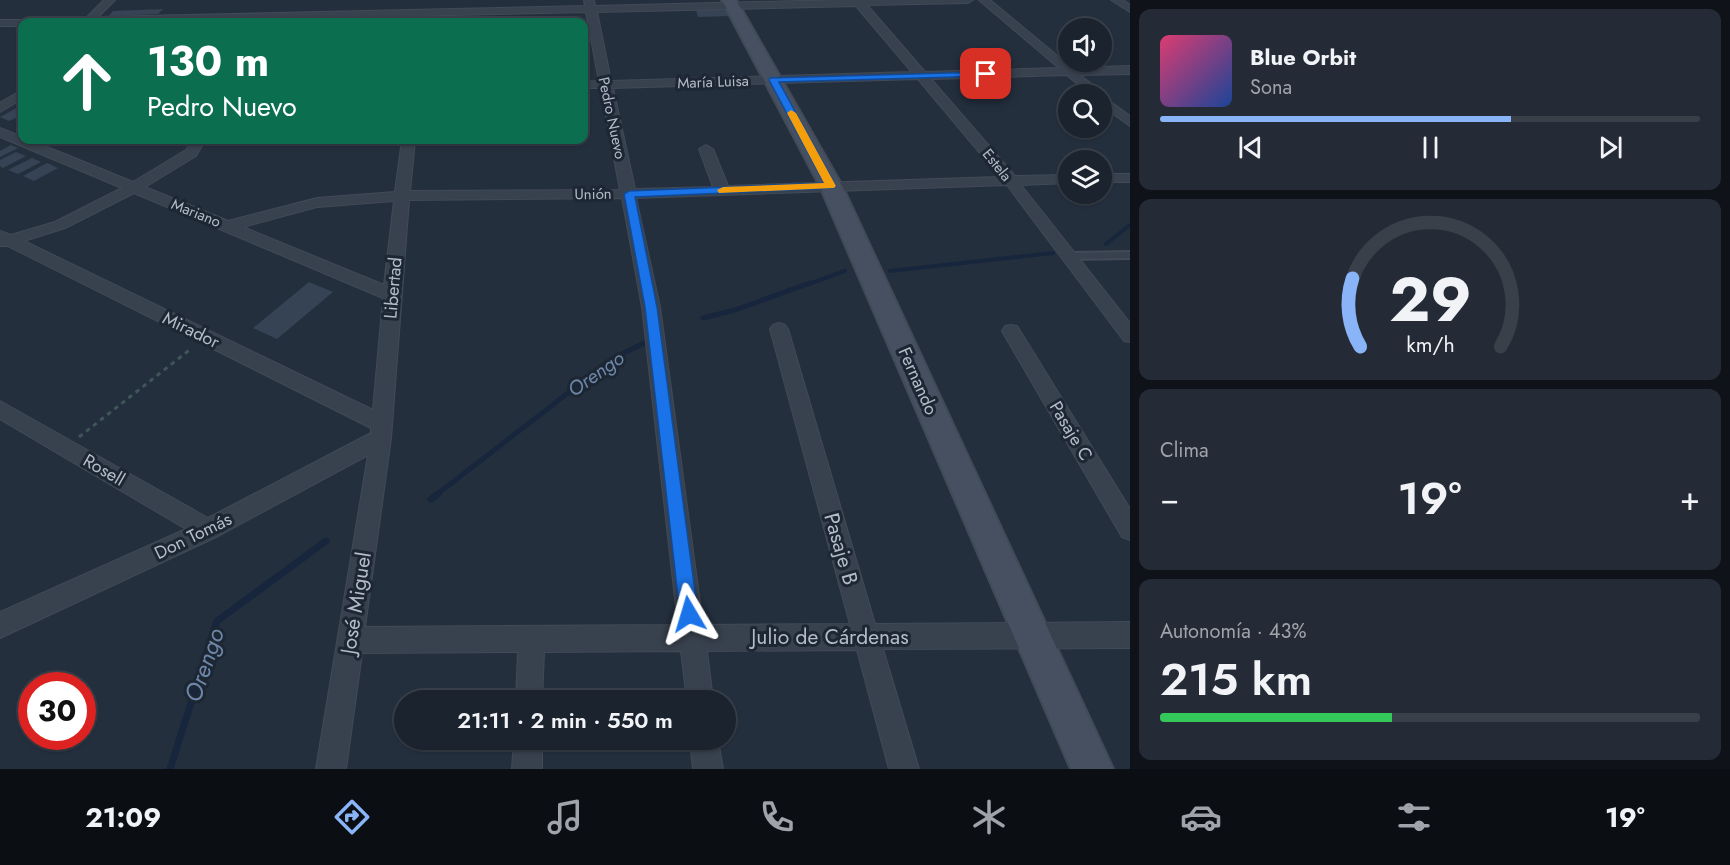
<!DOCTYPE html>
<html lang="es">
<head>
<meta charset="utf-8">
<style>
	:root { --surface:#1b232e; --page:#242b36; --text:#f1f3f6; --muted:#a0a4aa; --line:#39404a; --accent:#8ab4f8 }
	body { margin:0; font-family:Jost,sans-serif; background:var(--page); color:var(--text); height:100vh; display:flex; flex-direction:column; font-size:22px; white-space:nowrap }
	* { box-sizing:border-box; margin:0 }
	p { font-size:20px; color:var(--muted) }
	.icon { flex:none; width:33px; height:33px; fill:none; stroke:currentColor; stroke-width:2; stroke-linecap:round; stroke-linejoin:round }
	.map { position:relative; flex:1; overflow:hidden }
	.sheet { display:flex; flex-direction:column; gap:9px; padding:9px; background:#0f1319; width:600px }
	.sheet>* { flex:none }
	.hud { position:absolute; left:18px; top:18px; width:570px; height:126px; border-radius:12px; box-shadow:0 2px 4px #0004,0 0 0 2px var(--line); background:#0b6e4f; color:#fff; overflow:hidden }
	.controls { position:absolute; left:1058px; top:18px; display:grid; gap:12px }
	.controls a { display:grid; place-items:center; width:54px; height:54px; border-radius:50%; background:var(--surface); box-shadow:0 2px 4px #0004,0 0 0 2px var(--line); font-size:30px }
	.speed { position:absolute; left:18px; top:672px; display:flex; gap:12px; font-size:30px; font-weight:700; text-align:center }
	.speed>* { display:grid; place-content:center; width:78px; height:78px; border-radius:50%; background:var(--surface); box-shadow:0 2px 4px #0004,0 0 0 2px var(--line); line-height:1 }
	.speed .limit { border:9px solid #d22; background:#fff; color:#111 }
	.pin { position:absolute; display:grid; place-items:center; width:51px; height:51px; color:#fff; margin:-26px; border-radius:12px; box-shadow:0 3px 9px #0006 }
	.me { position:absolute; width:66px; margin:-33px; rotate:353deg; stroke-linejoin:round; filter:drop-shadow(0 0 4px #0008) }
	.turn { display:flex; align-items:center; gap:21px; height:126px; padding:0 30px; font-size:27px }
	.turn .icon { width:78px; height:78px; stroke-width:2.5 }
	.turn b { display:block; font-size:42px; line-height:51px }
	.big { font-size:45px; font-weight:600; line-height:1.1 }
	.sheet .tile { flex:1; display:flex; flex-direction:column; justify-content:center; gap:9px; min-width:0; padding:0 21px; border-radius:12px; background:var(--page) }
	.sheet .dial { align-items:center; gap:0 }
	.dial svg { height:156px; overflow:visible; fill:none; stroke:var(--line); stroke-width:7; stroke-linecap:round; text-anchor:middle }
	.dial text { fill:var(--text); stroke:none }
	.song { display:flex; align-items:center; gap:18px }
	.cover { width:72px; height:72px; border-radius:9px; background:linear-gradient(135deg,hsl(340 70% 55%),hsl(220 70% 35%)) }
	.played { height:6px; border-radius:3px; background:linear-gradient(90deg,var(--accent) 65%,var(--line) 65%) }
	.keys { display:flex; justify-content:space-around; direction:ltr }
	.heat { display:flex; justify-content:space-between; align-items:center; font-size:33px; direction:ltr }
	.charge { height:9px; border-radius:4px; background:linear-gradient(90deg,#34c759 43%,var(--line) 0) }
	.trip { position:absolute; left:394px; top:690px; width:342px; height:60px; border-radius:30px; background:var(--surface); box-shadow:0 2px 4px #0004,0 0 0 2px var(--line); font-weight:600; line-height:60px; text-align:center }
	.dock { display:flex; height:96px; justify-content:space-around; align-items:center; background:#0b0e12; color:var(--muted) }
	.dock .icon { width:42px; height:42px }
	.dock .on { color:var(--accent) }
	.dock b { font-size:27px; color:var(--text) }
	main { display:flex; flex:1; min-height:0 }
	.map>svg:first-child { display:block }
</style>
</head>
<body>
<main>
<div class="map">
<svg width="1130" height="769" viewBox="0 0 1130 769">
	<rect width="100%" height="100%" fill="#242f3e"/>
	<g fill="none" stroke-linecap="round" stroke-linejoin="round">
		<!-- stream-far2 -->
		<path stroke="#17263c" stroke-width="4" d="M 1106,244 L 1130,225
			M 890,271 L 1053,253
			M 806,285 L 845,271"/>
		<!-- stream-far1 -->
		<path stroke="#17263c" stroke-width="5" d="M 703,318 L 735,310 L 810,283
			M 436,495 L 612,359 L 650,340"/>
		<!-- stream -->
		<path stroke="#17263c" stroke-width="7" d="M 431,499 L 438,494
			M 170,769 L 217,621 L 326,541"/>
	</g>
	<!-- building -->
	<path fill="#364354" d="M 163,9 L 158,14 L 109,16 L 113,11 Z
		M 727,9 L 730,16 L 698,17 L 696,10 Z
		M 22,105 L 22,115 L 9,121 L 0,117 Z
		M 11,145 L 18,148 L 0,157 L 0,151 Z
		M 16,152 L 26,156 L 3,168 L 0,166 L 0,160 Z
		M 32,158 L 41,162 L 18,174 L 8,170 Z
		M 47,163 L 58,168 L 34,181 L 23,176 Z
		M 309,282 L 333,292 L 277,339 L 253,328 Z"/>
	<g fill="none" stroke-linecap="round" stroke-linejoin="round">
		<defs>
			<path id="lane" d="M 1130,252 L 1130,258 L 1069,259 L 1065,256 L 1069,253 Z"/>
			<path id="street" d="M 104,0 L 115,0 L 98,17 L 585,6 L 584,0 L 594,0 L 595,6 L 840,0 L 973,0 L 968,3 L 867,5 L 925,72 L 1059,68 L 979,0 L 990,0 L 1072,68 L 1130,66 L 1130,74 L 1080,75 L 1100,91 L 1101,95 L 1130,116 L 1130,126 L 1101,105 L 1101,94 L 1089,94 L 1067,75 L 931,79 L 1015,176 L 1068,175 L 1068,183 L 1021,185 L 1130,323 L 1130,342 L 1124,341 L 1007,185 L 636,198 L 660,307 L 703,625 L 850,624 L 770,329 L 773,325 L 779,323 L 785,325 L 788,329 L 875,624 L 1130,622 L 1130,648 L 883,649 L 919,769 L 889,769 L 857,650 L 707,651 L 713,700 L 687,700 L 681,651 L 544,652 L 542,700 L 516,700 L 518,652 L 362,653 L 346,769 L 316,769 L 368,455 L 216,537 L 0,638 L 0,612 L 186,529 L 0,419 L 0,401 L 208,518 L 371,433 L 371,428 L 8,246 L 0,246 L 0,231 L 11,235 L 55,222 L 122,188 L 0,137 L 0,128 L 22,137 L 22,140 L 30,140 L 133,182 L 186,150 L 193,140 L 205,140 L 196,156 L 145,187 L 228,221 L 317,198 L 395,192 L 402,140 L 415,140 L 410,191 L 620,190 L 601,88 L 584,88 L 584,82 L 599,81 L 586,12 L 148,22 L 31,22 L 36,19 L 86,18 ZM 856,6 L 912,72 L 611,81 L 597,12 ZM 918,79 L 1000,177 L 728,186 L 713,149 L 706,145 L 699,149 L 713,187 L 635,189 L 613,88 ZM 134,193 L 383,298 L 373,410 L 24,241 L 65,228 ZM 622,198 L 642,307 L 678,625 L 365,627 L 391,438 L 409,200 ZM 394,201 L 384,285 L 243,227 L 317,207 Z
				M 1111,0 L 1123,0 L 1130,5 L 1130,12 Z
				M 0,20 L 22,20 L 27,22 L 22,22 L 22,26 L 0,26 Z
				M 22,90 L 22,99 L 0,112 L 0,103 Z
				M 1101,174 L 1130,174 L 1130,182 L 1101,182 Z
				M 1011,325 L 1017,326 L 1130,509 L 1130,540 L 1122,537 L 1002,331 L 1005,326 Z
				M 514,740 L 542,740 L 542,769 L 512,769 Z
				M 690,740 L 718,740 L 723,769 L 693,769 Z"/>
			<path id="secondary" d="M 722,0 L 736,0 L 842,186 L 1113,769 L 1071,769 L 820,186 Z"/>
		</defs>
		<!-- lane casing -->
		<use href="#lane" stroke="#414a57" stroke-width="4"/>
		<!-- street casing -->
		<use href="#street" stroke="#414a57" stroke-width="2"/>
		<!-- secondary casing -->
		<use href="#secondary" stroke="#414a57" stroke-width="4"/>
		<!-- path -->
		<path stroke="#3f5557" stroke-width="3" stroke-dasharray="4.5 4.5" stroke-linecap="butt" d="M 79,437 L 192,348"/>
		<!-- lane -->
		<use href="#lane" fill="#38414e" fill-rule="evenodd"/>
		<!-- street -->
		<use href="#street" fill="#38414e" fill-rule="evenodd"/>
		<!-- secondary -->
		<use href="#secondary" fill="#465061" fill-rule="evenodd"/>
	</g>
	<!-- route -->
	<path fill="#1a73e8" stroke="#114b97" stroke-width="1.5" d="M 986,72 L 989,72 L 989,76 L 779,82 L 836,186 L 834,188 L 635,197 L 657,307 L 698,614 L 695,620 L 689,623 L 683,620 L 680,614 L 645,307 L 624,194 L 629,191 L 824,183 L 769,80 L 770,78 Z"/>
	<!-- slow -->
	<path fill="#f59e0b" d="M 791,110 L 796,113 L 836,186 L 834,188 L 719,193 L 717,190 L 723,187 L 824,183 L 787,113 Z"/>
	<g text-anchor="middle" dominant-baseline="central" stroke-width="6" stroke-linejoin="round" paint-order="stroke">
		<!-- far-street labels -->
		<g font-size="15" fill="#b4bcc9" stroke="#1d2633">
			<text transform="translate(713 82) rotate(-2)">María Luisa</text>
			<text transform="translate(612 118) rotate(78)">Pedro Nuevo</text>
			<text transform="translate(997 165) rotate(51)">Estela</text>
			<text transform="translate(593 194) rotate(-1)">Unión</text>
			<text transform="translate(196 213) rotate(22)">Mariano</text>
		</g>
		<!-- street labels -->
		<g font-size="18" fill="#b4bcc9" stroke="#1d2633">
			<text transform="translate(393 288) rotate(-85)">Libertad</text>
			<text transform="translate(191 330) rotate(26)">Mirador</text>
			<text transform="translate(918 381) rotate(66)">Fernando</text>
			<text transform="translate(1071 431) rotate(59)">Pasaje C</text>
			<text transform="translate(104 470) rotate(30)">Rosell</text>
			<text transform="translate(193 536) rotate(-26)">Don Tomás</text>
		</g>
		<!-- water labels -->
		<g font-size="20" font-style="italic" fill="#6d86a8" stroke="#1d2633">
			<text transform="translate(596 374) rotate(-35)">Orengo</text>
		</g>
		<!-- near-street labels -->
		<g font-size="21" fill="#b4bcc9" stroke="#1d2633">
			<text transform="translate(841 549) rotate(74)">Pasaje B</text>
			<text transform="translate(356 603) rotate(-81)">José Miguel</text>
			<text x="830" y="637">Julio de Cárdenas</text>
		</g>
		<!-- near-water labels -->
		<g font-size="24" font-style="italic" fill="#6d86a8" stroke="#1d2633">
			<text transform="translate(204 665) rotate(-71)">Orengo</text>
		</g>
	</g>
</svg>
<div class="controls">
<a><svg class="icon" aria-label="sound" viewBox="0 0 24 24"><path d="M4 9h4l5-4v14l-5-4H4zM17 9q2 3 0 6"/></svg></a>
<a><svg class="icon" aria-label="search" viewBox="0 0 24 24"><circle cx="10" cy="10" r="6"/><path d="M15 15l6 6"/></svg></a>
<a><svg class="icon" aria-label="layers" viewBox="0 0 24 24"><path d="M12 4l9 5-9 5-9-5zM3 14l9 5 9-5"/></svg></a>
</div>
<div class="speed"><div class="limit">30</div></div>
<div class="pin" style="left:986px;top:74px;background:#d93025"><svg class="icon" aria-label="arrive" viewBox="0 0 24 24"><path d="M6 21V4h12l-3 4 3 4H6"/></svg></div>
<svg class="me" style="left:689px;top:614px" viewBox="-20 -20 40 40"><path d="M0-17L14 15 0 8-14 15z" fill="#1a73e8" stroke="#fff" stroke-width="4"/></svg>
<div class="trip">21:11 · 2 min · 550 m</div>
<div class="hud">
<div class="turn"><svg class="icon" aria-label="ahead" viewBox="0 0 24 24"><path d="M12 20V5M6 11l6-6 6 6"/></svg><div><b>130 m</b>Pedro Nuevo</div></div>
</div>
</div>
<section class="sheet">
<div class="tile">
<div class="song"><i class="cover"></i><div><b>Blue Orbit</b><p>Sona</p></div></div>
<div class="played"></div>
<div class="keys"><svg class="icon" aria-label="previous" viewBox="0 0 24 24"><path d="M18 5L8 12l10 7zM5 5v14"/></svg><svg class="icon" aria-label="pause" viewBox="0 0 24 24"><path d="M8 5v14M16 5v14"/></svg><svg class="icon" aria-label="next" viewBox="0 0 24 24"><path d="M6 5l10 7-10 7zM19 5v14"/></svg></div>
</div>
<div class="tile dial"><svg viewBox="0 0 100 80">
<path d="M14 69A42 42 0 1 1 86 69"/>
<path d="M14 69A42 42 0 0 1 10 34" stroke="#8ab4f8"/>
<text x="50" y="56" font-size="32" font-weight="700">29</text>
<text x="50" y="72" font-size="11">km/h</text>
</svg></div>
<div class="tile"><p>Clima</p>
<div class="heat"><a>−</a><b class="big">19°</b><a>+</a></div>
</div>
<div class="tile"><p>Autonomía · 43%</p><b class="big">215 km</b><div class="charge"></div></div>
</section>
</main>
<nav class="dock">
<b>21:09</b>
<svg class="icon on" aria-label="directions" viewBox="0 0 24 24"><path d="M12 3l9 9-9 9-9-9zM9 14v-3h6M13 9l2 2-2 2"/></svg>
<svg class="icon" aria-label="music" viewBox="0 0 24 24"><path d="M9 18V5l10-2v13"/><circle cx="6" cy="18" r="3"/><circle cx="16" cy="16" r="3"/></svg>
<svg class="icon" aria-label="phone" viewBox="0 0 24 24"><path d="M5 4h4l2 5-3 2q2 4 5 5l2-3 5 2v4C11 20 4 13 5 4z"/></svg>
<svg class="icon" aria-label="climate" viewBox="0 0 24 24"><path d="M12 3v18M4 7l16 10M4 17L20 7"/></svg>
<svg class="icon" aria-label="car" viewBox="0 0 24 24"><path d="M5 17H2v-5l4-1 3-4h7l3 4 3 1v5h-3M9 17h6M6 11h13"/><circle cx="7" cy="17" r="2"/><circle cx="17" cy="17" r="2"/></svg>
<svg class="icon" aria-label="filters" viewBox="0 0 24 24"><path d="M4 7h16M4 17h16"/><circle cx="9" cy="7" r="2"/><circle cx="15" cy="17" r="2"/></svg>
<b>19°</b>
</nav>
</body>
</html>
